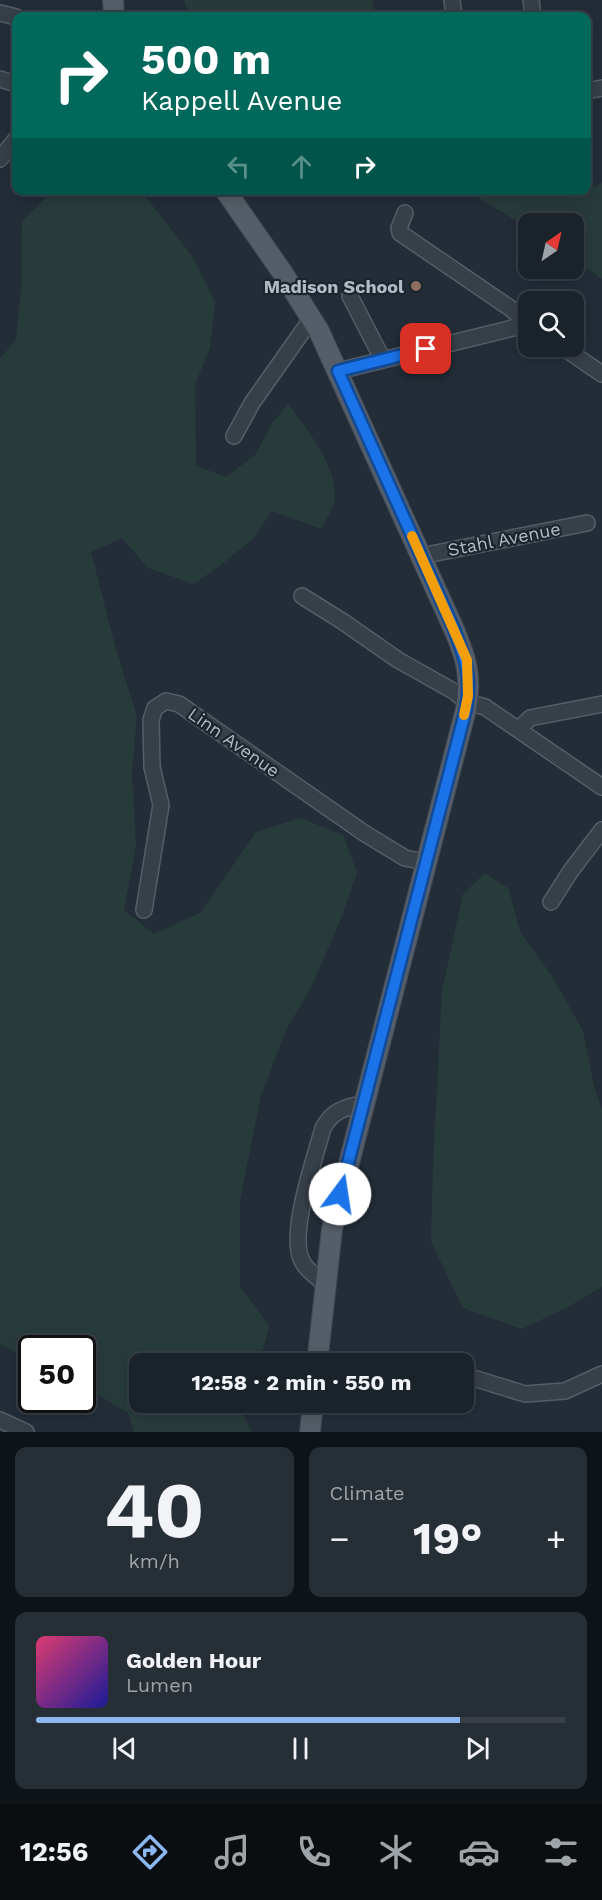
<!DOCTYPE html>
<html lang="en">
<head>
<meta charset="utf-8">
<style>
	:root { --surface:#1a222a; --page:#272f36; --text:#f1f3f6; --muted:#9fa4a8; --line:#383f47; --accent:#8cb6ef }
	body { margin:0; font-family:"Work Sans",sans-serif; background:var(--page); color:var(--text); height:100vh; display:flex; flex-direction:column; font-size:22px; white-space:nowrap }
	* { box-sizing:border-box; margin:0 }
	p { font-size:20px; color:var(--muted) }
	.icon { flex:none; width:33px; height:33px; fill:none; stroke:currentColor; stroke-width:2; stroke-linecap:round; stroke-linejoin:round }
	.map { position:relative; height:1432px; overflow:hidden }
	.sheet { display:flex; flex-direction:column; gap:15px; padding:15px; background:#0e1317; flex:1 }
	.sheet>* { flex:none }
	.banner { position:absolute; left:12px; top:12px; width:579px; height:183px; border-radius:12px; box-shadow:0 3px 15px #0003,0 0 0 2px var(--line); background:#00695c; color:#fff; overflow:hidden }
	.needle { width:39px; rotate:34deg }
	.controls { position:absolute; left:518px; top:213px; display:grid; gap:12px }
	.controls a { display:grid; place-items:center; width:66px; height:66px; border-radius:12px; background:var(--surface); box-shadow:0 3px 15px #0003,0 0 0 2px var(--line); font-size:30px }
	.speed { position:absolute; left:18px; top:1335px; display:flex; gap:12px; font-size:30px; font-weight:700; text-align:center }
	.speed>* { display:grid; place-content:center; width:78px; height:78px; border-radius:50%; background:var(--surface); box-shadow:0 3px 15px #0003,0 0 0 2px var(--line); line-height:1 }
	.speed .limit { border:3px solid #111; border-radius:9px; background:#fff; color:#111 }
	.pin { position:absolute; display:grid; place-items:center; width:51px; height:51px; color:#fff; margin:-26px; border-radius:12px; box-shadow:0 3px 9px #0006 }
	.me { position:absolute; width:66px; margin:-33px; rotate:14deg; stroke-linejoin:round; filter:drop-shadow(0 0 4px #0008) }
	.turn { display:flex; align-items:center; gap:21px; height:126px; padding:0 30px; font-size:27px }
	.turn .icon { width:78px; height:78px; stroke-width:2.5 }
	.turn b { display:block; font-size:42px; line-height:51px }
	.lanes { display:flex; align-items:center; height:57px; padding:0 30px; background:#0003; justify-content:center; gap:30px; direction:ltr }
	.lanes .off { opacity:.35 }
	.big { font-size:45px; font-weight:700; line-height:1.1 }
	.sheet .card { flex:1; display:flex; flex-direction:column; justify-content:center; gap:9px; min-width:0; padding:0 21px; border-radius:12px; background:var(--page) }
	.sheet .dial { align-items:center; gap:0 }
	.dial b { font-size:78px; line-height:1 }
	.song { display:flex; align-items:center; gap:18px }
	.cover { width:72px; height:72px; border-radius:9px; background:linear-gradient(135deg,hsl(340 70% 55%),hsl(240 70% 35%)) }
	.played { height:6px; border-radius:3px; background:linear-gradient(90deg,var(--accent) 80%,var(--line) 80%) }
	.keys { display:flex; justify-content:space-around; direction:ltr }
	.heat { display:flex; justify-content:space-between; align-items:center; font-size:33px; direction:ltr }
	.sheet .tiles { flex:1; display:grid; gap:15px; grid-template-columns:1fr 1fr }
	.card:last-child { grid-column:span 2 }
	.trip { position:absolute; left:129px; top:1353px; width:345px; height:60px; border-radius:12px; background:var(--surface); box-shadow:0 3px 15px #0003,0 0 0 2px var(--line); font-weight:700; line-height:60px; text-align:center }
	.menu { display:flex; height:96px; justify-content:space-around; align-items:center; background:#0a0e11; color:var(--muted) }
	.menu .icon { width:42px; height:42px }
	.menu .selected { color:var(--accent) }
	.menu b { font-size:27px; color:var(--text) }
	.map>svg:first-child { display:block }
</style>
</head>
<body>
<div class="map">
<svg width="602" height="1432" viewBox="0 0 602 1432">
	<rect width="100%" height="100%" fill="#232d38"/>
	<!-- green -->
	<path fill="#283b3b" d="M 184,0 L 372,0 L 374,8 L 380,16 L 189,16 Z
		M 602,183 L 602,279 L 573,259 L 573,224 L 528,224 L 528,228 L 467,191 L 586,190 Z
		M 53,190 L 141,191 L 192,256 L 215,302 L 210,348 L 195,384 L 196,466 L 226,477 L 256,454 L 272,423 L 288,404 C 306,427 338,468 335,499 C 334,509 325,520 321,529 L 272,511 L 253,539 L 222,564 L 194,584 L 148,568 L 122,538 L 91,552 L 115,646 L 137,716 L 132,773 L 136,846 L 124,910 L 154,934 L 200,913 L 256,832 L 301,818 L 343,835 L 357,873 L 342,916 L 310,990 L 287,1028 L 261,1096 L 240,1200 L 240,1286 L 269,1326 L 260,1363 L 140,1364 L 140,1402 L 238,1403 L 252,1432 L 134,1432 L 128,1413 L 83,1386 L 82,1348 L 32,1348 L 31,1361 L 0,1344 L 0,359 L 16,339 L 21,289 L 22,221 Z
		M 485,873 L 509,889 L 520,932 L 552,976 L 583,1031 L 594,1086 L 602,1110 L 602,1287 L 568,1307 L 522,1329 L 463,1308 L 431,1242 L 433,1165 L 442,991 L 463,894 Z"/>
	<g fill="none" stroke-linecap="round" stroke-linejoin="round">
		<defs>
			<path id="minor" d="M 452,0 L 454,16
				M 531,0 L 533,16
				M 0,13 L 16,17
				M 0,79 L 16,84
				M 586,91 L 602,88
				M 0,159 L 16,139
				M 405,213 L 399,228 L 400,233 L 510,308 L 528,323
				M 350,296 L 383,360
				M 561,346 L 602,374
				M 338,371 L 513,328 L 525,320
				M 234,436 L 252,403 L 312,318
				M 421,556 L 587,523
				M 302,596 L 342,621 L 398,660 L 455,692 L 467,702 L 485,707 L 602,787
				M 519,729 L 530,718 L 602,704
				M 551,902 L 570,872 L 602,830
				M 144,910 L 161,805 L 152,767 L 151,720 L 155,708 L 166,701 L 179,704 L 364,833 L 405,858 L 425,862
				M 325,1284 C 317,1277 307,1271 302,1261 C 288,1234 315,1158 323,1128 C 332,1111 345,1107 363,1104
				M 464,1375 L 525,1394 L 565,1391 L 602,1374
				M 0,1420 L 26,1432"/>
			<path id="major" d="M 113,0 L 114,16
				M 225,190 L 282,272 L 319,331 L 453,627 C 466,657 472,676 466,709 L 332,1229 L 317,1364
				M 310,1432 L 313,1402"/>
		</defs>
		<!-- minor casing -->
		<use href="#minor" stroke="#555d66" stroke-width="18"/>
		<!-- major casing -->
		<use href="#major" stroke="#404852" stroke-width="22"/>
		<!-- minor -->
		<use href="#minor" stroke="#373f49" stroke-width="15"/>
		<!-- major -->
		<use href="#major" stroke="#555e68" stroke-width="20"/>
	</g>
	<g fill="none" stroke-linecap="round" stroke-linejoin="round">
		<defs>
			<path id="route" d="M 340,1194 L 466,709 C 472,676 465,657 453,627 L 338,371 L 426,349"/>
		</defs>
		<!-- route casing -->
		<use href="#route" stroke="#114b97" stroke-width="15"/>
		<!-- route -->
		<use href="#route" stroke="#1a73e8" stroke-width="10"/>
		<!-- slow -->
		<path stroke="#f59e0b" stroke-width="10" d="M 412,536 L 467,660 L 468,696 L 464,715"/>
	</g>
	<!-- markers -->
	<circle fill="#8d6e63" stroke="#1c242d" stroke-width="2" cx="416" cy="286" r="6"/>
	<g text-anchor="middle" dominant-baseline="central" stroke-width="4.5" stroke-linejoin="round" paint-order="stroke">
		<!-- poi labels -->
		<g font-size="18" font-weight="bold" fill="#b2bac5" stroke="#1c242d" text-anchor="end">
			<text x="404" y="286">Madison School</text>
		</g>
		<!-- street labels -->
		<g font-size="18" fill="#b2bac5" stroke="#1c242d">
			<text transform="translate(504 539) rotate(-11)">Stahl Avenue</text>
			<text transform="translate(234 742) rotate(35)">Linn Avenue</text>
		</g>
	</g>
</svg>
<div class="controls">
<a><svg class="needle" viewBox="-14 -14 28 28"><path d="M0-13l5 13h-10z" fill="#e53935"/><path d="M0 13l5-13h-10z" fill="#9fa4a8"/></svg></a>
<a><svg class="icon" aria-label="search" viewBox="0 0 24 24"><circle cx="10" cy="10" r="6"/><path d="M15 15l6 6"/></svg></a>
</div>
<div class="speed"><div class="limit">50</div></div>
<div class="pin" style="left:426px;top:349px;background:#d93025"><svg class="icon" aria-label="arrive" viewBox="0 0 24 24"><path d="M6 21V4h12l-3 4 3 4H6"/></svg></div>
<svg class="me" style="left:340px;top:1194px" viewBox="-20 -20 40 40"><circle r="19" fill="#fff"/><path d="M0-13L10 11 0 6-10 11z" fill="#1a73e8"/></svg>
<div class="trip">12:58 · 2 min · 550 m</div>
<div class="banner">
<div class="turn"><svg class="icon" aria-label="right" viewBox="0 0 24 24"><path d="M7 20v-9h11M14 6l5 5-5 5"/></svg><div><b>500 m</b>Kappell Avenue</div></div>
<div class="lanes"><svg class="icon off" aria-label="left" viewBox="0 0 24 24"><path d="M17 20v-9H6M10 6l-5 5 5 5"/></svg><svg class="icon off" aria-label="ahead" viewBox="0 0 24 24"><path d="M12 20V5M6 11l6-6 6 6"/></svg><svg class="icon" aria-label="right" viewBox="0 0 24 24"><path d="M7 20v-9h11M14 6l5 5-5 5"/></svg></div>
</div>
</div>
<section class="sheet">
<div class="tiles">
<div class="card dial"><b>40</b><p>km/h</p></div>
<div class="card"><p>Climate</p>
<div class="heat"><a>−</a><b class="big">19°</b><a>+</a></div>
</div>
<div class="card">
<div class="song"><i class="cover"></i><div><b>Golden Hour</b><p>Lumen</p></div></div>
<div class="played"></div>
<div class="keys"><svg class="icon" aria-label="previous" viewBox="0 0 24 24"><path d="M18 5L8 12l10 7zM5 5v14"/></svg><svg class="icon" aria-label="pause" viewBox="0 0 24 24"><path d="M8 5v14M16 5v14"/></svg><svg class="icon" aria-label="next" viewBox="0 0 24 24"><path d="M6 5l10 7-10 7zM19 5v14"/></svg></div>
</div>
</div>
</section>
<nav class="menu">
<b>12:56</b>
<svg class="icon selected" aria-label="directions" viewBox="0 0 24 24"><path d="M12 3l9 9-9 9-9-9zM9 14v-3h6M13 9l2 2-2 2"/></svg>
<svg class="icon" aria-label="music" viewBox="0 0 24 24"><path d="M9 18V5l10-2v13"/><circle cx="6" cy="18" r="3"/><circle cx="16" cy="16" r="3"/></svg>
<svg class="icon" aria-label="phone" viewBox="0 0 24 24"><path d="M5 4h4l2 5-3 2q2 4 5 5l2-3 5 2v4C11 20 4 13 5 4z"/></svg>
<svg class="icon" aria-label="climate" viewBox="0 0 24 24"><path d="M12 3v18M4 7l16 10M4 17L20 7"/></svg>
<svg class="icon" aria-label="car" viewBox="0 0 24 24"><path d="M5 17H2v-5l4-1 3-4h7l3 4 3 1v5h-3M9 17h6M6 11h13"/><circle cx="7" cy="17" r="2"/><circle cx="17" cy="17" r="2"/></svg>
<svg class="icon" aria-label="filters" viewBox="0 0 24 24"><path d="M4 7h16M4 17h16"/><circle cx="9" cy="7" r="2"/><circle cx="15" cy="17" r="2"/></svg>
</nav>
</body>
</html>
